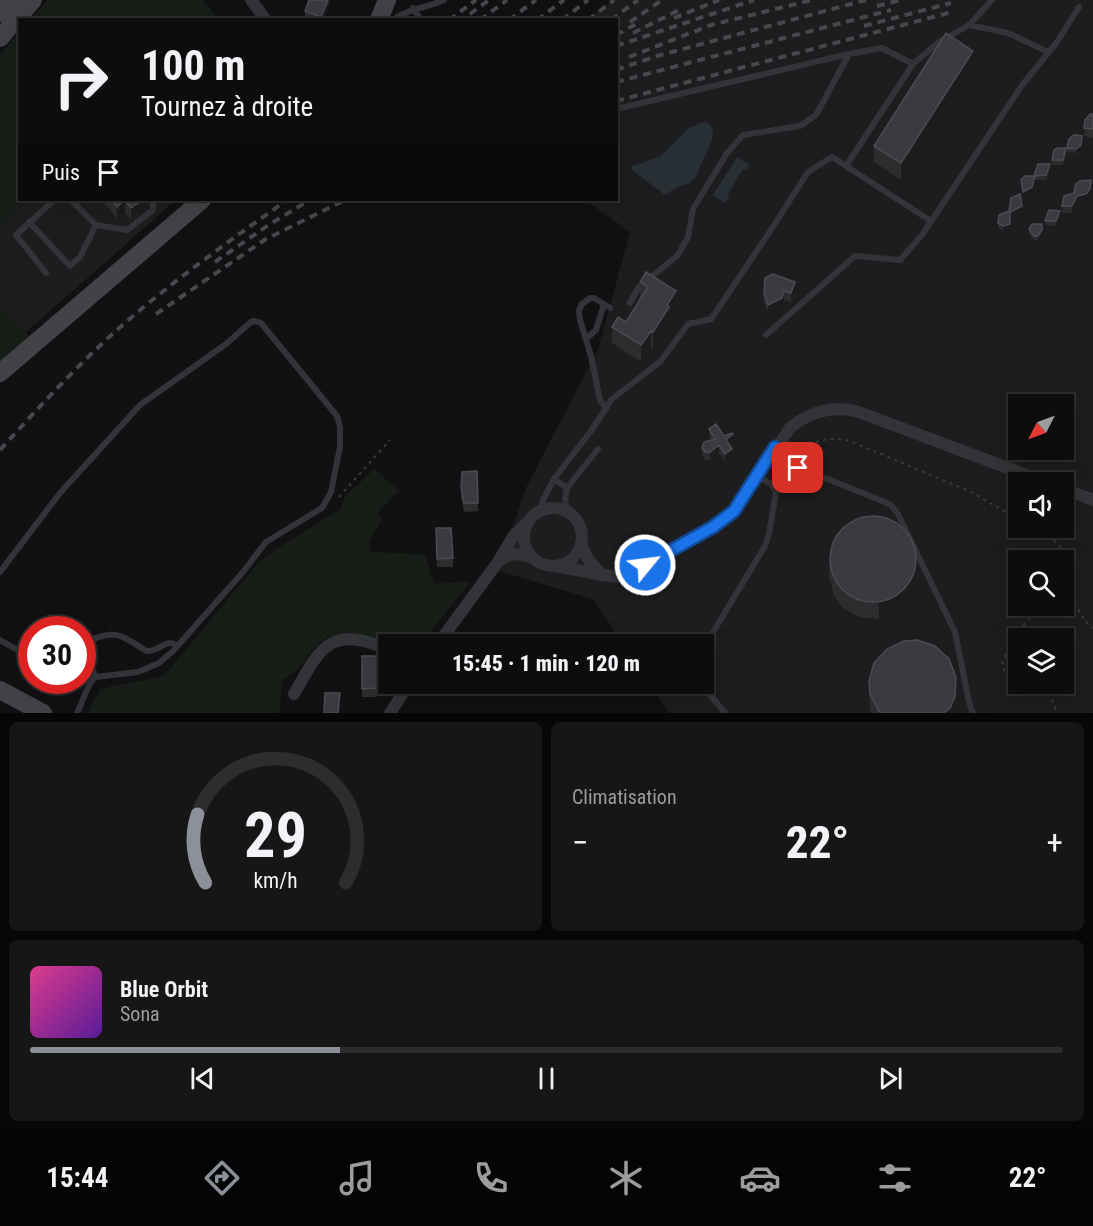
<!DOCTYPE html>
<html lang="fr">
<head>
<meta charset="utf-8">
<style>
	:root { --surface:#0d0d0e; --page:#161617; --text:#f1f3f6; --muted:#9a9c9e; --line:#2d2d2e; --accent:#8c9099 }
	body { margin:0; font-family:"Roboto Condensed",sans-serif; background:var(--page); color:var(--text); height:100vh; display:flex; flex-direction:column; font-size:22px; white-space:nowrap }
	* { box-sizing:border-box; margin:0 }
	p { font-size:20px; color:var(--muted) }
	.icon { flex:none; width:33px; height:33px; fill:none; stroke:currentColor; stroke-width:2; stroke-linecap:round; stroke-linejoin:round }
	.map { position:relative; height:713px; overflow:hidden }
	.drawer { display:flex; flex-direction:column; gap:9px; padding:9px; background:#070708; flex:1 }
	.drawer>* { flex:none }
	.top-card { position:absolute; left:18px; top:18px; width:600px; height:183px; border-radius:0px; box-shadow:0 6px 24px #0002,0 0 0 2px var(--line); background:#0d0d0e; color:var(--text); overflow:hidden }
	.needle { width:39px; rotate:228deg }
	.controls { position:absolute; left:1008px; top:394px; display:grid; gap:12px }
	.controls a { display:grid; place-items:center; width:66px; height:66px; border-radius:0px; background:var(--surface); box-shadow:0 6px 24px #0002,0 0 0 2px var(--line); font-size:30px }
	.speed { position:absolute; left:18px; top:616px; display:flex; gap:12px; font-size:30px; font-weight:700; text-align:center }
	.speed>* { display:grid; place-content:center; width:78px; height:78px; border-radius:50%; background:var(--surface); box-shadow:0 6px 24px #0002,0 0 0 2px var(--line); line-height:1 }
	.speed .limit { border:9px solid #d22; background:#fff; color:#111 }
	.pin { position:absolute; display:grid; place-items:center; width:51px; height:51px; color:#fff; margin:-26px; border-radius:12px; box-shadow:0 3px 9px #0006 }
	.me { position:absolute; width:66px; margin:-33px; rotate:61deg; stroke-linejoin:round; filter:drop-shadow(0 0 4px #0008) }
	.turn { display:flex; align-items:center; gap:21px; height:126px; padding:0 24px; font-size:27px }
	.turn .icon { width:78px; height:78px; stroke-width:2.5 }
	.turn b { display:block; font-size:42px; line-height:51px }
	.then { display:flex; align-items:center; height:57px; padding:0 24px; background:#0003; gap:12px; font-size:22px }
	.big { font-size:45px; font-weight:800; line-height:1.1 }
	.drawer .card { flex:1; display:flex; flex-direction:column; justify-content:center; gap:9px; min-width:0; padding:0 21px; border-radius:9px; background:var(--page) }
	.drawer .dial { align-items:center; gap:0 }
	.dial svg { height:156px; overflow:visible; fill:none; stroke:var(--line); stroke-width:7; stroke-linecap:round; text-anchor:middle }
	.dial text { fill:var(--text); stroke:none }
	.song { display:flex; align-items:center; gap:18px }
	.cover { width:72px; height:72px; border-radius:9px; background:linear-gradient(135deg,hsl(330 70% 55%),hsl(270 70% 35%)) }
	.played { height:6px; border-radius:3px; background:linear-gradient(90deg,var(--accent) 30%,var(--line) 30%) }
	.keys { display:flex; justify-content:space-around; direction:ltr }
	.heat { display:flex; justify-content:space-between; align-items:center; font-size:33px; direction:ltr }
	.drawer .tiles { flex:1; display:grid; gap:9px; grid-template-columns:1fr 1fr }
	.card:last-child { grid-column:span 2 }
	.trip { position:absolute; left:378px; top:634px; width:336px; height:60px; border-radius:0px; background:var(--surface); box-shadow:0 6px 24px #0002,0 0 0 2px var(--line); font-weight:800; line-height:60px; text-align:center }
	.tab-bar { display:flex; height:96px; justify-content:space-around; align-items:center; background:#050506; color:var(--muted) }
	.tab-bar .icon { width:42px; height:42px }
	.tab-bar .on { color:var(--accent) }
	.tab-bar b { font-size:27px; color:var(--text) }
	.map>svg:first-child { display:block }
</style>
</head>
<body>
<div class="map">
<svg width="1093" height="713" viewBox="0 0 1093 713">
	<rect width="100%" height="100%" fill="#111113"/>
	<!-- built -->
	<path fill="#1d1d1f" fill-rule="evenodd" d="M 613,0 L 1093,0 L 1093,713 L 669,713 L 650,684 L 704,684 L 704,645 L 624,645 L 593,599 L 499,571 L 525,490 L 599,347 L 630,232 L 585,200 L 616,200 L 616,20 L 588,19 ZM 1018,405 L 1064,405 L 1064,450 L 1018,450 ZM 1018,483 L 1064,483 L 1064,528 L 1018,528 ZM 1018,561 L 1064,561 L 1064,606 L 1018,606 ZM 1018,639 L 1064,639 L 1064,684 L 1018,684 Z
		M 27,200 L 176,200 L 25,333 L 0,304 L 0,225 Z"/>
	<!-- green -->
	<path fill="#181d18" d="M 47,0 L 203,0 L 219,19 L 31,19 Z
		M 19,33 L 20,200 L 27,200 L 0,225 L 0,54 Z
		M 0,304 L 30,337 L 0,362 Z
		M 374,469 L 399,491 L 378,512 L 382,519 L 369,541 L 371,553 L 379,552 L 425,555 L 434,584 L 471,581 L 420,645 C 409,645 397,647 387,644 C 366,640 344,626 323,640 C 308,651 301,673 283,679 L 279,713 L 88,713 L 99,690 C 120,682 143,683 165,675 L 259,562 L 276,549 L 341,509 L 345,497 Z"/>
	<!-- water -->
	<path fill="#293035" d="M 703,122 L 710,124 L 713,131 L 712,140 L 695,178 L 690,183 L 677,187 L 665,195 L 631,169 L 632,166 L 660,157 L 689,128 Z
		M 737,157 L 749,165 L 746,170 L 743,169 L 728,194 L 729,196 L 725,203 L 713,195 Z"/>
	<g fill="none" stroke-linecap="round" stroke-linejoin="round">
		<!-- path -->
		<path stroke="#393b3e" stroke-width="2" stroke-dasharray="3 4.5" stroke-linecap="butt" d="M 797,454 C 813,440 830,436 850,441 L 969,491 L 1018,519
			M 339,497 L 390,440
			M 1035,528 C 1055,539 1077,554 1064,580
			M 1064,583 C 1075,597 1078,618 1093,628
			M 1040,606 L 1013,637 L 1002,664 C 1004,669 1005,674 1008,678 C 1021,694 1054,683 1056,713"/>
		<!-- lane -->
		<path stroke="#333437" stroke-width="6" d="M 413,8 L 421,20
			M 366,19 L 369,20
			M 393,20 C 409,8 427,8 444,0
			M 969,25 L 992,0
			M 616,109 L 849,54
			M 846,166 L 913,64 L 939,42 L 969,25 L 1008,33 L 1048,52
			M 71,200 L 96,225
			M 29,222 L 70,266 L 80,257 L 96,225 L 127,230 L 153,210 L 153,200
			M 46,273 L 16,235 L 54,200
			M 630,303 L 638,288 L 678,255 L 688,237 L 693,209 L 727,153 L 743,135 L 800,126 L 816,115 L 849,54 L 882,48 L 913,64
			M 766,335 L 855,256 L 900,260 L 922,235 L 1023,84 L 1057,42 L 1079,7
			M 586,339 L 596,330 L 604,304
			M 606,408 L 600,400 L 591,356 L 580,320 L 579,311 L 582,304 L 590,298 L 594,298 L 610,308
			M 775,447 L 798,467 L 882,501 L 891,505 L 898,514 L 955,632 L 969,702 L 973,713
			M 554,479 L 567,488 L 565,498 L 567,512
			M 567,488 L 598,449
			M 541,511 L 543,500 L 554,479 L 591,431 L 612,399 L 661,361 L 688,324 L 711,319 L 767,236 L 808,172 L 832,157 L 931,221
			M 0,572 L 60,493 L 140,405 L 226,344 L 251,322 L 255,321 L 261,323 L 337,416 L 340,427 L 340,447 L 331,492 L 322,508 L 266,542 L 243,572 L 173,651 L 159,663 L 138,672 L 95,677 C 87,684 83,702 77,713
			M 0,640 L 32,658
			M 84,642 L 95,677
			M 82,643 C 118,629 116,633 147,651 C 160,652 166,637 177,646
			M 704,647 L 765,546 L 769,534 L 776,492 L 771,484 L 758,476
			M 701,684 L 725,713"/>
		<!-- street -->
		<path stroke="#333437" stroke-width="12" d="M 251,0 L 266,20
			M 1064,489 L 1093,500
			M524 537a29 29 0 1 1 58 0a29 29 0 1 1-58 0Z
			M 526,524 L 514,535 L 498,562 C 510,552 518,553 533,558
			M 556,566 L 602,575 L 588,559 L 581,544
			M 602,575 L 621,577 L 628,574 L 713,527 L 734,511 L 790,428 C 809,412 831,406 856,411 L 1048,483
			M 437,645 L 498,562
			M 294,694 C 321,647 329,625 388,649
			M 390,713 L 409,684"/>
		<!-- secondary -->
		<path stroke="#414347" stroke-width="18" d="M 0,13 L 13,0
			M 379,20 L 387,0
			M 0,38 L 33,0
			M 0,373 L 202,200
			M 0,690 L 43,713"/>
		<!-- rail -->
		<path stroke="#46484c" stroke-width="4" stroke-dasharray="8 6" stroke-linecap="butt" d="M 877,6 L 900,0
			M 470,14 L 489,0
			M 674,18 L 719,0
			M 449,20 L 476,0
			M 480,20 L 507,0
			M 509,20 L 536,0
			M 537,20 L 564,0
			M 562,20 L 588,0
			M 588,20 L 614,0
			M 611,20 L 638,0
			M 630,22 L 662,0
			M 864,26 L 951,3
			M 633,33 L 681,9
			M 616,35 L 640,22
			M 616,46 L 754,0
			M 629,57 L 711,25 L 812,0
			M 616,70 L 657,56 L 866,0
			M 616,82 L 891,10
			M 616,101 L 952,12
			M 215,262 L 270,224 L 310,200
			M 156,314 L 266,239 L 345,200
			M 0,450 C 40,406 81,361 126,322 C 177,278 232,239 287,200"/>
	</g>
	<!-- wall -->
	<path fill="#2d2d30" d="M 331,0 L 323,20 L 305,19 L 305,11 Z
		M 973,68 L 901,180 L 874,162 L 874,146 Z
		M 1093,114 L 1093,138 L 1084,136 L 1084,128 Z
		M 1082,140 L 1081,150 L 1076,153 L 1067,152 L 1067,148 Z
		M 1066,153 L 1063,165 L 1052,165 L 1052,160 Z
		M 1050,168 L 1046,180 L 1035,180 L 1032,192 L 1023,196 L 1021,180 L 1034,176 Z
		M 1090,196 L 1086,201 L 1077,203 L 1072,213 L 1062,213 L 1062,206 Z
		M 102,200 L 145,200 L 145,209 L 131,220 L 125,213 L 117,219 Z
		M 1022,211 L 1010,217 L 1010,228 L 1003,231 L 998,227 L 999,215 Z
		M 1060,215 L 1056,226 L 1045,225 L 1045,221 Z
		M 1029,229 L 1042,235 L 1038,240 L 1034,240 L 1029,233 Z
		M 640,282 L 676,308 L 669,318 L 669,323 L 653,349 L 651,348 L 641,362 L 612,343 L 612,327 L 626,322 L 640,299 Z
		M 795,290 L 791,302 L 784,300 L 782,307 L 768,313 L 764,302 L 764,293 Z
		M 709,429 L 724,436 L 733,442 L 730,445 L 732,457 L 725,462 L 719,453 L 710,460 L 705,460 L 702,455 L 702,448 L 711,440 L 709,436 Z
		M 477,471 L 478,511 L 464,512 L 461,496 L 462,472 Z
		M 436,537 L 453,558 L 453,567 L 437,567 Z
		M 829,560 L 916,572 L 914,592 L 907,603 L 891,616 L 879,619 L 859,617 L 842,607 L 834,596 L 829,577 Z
		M 362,656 L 377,656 L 377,697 L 362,697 Z
		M 869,681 L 956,694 L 955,713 L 871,713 L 869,698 Z"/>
	<!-- shaded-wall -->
	<path fill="#1c1c1e" d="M 328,0 L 331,0 L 323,20 L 321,20 L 321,17 Z
		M 973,51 L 973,68 L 901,180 L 901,163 Z
		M 1082,136 L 1081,150 L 1076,153 L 1076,149 Z
		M 1035,176 L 1035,180 L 1032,192 L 1023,196 L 1023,192 Z
		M 1091,180 L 1090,196 L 1086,201 L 1077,203 L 1072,213 L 1072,206 L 1077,196 Z
		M 125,200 L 125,213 L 117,219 L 117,207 Z
		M 142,200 L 145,200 L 145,209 L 131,220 L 131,208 Z
		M 1022,206 L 1022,211 L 1010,217 L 1010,212 Z
		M 1060,211 L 1060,215 L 1056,226 L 1056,221 Z
		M 1010,224 L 1010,228 L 1003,231 L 1003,226 Z
		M 1042,230 L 1042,235 L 1038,240 L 1038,236 Z
		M 795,282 L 795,290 L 791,302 L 791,293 Z
		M 676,291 L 676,308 L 669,318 L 669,323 L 653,349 L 653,332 L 667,305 Z
		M 784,291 L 784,300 L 782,307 L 768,313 L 768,305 Z
		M 651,331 L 651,348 L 641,362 L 641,345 Z
		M 733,434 L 733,442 L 726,447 L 726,440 Z
		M 719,445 L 719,453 L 710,460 L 710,452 Z
		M 732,449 L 732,457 L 725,462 L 725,454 Z
		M 916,555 L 916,572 L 914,592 L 907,603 L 891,616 L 879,619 L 879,603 Z
		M 956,677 L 955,713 L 944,713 Z"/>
	<!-- building -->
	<path fill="#3a3b3e" stroke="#4a4c50" stroke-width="1.5" d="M 309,0 L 328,0 L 321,17 L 305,11 Z
		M 946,33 L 973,51 L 901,163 L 874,146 Z
		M 1090,114 L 1093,114 L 1093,129 L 1084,128 L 1085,120 Z
		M 1074,135 L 1082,136 L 1081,145 L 1076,149 L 1067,148 L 1069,139 Z
		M 1058,148 L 1066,148 L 1063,160 L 1052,160 L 1054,150 Z
		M 1038,164 L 1050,164 L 1046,175 L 1035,176 L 1032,187 L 1023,192 L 1021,180 L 1025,176 L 1034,176 Z
		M 1091,180 L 1090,189 L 1086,194 L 1077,196 L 1072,206 L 1062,206 L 1064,196 L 1074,193 L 1076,184 L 1080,181 Z
		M 1020,194 L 1022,206 L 1010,212 L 1010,224 L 1003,226 L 998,223 L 999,215 L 1009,211 L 1011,198 Z
		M 111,200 L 142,200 L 131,208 L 125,200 L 117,207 Z
		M 1049,210 L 1060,211 L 1056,221 L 1045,221 Z
		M 1032,224 L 1042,224 L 1042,230 L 1038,236 L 1034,236 L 1029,229 Z
		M 646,272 L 676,291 L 667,305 L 669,307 L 653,332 L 651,331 L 641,345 L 612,327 L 618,317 L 626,322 L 648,287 L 640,282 Z
		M 773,274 L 795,282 L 791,293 L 784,291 L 782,298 L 768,305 L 764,293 L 765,278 Z
		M 716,424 L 724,436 L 732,433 L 733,434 L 726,440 L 732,449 L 725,454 L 719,445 L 710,452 L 705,452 L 702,448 L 704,442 L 715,439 L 709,429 Z
		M 477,471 L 478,503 L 464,503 L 461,488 L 462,472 Z
		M830 559a43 43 0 1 1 86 0a43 43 0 1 1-86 0Z
		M 436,528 L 451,528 L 453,558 L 437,559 Z
		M 917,640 L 935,646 L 949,659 L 956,677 L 955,696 L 950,708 L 944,713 L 881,713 L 879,711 L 870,694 L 869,681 L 874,663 L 887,649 L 904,641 Z
		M 362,656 L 377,656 L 377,688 L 362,689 Z
		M 325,693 L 340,693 L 338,713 L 324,713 Z"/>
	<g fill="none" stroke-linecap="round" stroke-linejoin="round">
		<defs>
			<path id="route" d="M 645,565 L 713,527 L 734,511 L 775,447 L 798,468"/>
		</defs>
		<!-- route casing -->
		<use href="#route" stroke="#114b97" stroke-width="15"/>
		<!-- route -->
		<use href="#route" stroke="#1a73e8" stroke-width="10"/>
	</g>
</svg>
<div class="controls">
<a><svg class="needle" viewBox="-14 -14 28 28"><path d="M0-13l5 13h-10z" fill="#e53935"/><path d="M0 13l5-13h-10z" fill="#9a9c9e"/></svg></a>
<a><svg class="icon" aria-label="sound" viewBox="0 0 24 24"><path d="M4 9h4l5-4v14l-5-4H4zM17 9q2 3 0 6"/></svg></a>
<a><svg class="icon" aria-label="search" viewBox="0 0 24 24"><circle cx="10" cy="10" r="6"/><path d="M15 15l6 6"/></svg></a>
<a><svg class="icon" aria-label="layers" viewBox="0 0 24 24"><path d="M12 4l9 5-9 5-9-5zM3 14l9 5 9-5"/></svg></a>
</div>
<div class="speed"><div class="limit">30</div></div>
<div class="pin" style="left:798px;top:468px;background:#d93025"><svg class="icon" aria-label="arrive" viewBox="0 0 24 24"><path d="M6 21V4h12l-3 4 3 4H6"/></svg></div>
<svg class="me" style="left:645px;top:565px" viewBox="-20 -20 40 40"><circle r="17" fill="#1a73e8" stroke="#fff" stroke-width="3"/><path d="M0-11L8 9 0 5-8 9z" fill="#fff"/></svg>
<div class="trip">15:45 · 1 min · 120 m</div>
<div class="top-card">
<div class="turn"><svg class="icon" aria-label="right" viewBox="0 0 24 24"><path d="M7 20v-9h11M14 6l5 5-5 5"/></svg><div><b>100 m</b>Tournez à droite</div></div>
<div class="then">Puis<svg class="icon" aria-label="arrive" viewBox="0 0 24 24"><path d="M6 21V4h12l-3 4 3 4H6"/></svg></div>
</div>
</div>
<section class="drawer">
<div class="tiles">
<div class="card dial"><svg viewBox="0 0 100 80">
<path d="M14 69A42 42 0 1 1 86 69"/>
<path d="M14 69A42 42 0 0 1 10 34" stroke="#8c9099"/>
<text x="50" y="56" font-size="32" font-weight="700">29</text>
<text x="50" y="72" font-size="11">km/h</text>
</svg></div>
<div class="card"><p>Climatisation</p>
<div class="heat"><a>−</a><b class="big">22°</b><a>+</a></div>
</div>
<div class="card">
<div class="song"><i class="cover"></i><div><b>Blue Orbit</b><p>Sona</p></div></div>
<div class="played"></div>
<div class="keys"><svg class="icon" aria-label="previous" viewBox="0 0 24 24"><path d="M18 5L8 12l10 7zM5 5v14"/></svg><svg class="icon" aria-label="pause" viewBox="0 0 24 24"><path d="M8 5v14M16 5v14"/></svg><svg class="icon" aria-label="next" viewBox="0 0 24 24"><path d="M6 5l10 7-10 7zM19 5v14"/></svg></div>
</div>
</div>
</section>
<nav class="tab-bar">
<b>15:44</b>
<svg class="icon on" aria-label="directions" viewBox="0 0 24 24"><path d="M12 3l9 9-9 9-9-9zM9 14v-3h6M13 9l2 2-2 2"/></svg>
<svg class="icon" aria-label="music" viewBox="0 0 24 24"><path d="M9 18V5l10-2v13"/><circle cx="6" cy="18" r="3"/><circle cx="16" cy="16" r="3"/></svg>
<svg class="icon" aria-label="phone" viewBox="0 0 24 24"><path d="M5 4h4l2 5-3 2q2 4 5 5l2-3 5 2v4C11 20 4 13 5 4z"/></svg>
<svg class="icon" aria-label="climate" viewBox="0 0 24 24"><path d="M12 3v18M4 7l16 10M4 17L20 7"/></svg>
<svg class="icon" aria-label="car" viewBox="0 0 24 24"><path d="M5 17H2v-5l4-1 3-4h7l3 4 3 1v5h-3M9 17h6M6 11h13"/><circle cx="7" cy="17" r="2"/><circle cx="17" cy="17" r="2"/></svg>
<svg class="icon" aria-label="filters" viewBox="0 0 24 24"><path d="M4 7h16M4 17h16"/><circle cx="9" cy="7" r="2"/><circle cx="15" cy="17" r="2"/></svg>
<b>22°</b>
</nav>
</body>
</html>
